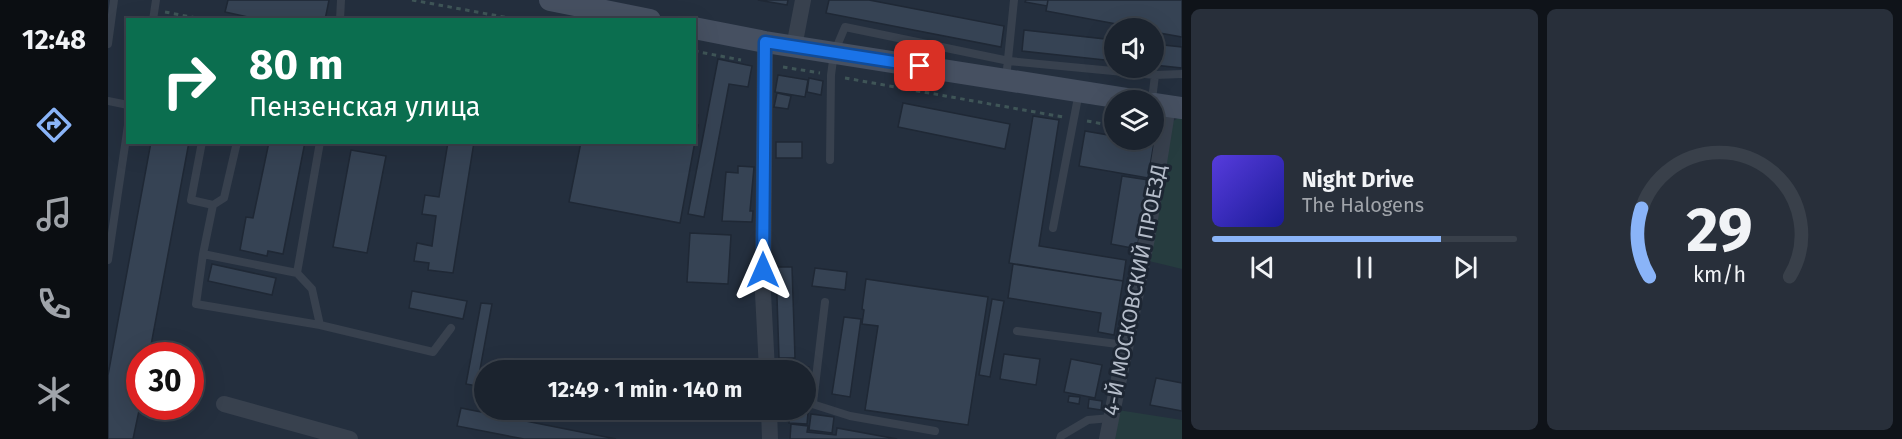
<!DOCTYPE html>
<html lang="en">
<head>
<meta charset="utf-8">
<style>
	:root { --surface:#1b232e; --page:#282f3a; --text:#f1f3f6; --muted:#a0a4aa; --line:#39404a; --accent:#8ab4f8 }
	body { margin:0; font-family:"Fira Sans",sans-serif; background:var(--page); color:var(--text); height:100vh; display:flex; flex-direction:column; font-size:22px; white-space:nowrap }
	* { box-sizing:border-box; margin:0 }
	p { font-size:20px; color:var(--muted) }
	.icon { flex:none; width:33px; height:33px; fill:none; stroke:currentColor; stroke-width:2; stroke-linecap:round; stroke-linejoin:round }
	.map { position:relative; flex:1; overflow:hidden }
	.details { display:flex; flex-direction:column; gap:9px; padding:9px; background:#0f1319; width:720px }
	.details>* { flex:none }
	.banner { position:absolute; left:18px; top:18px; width:570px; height:126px; border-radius:0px; box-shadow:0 6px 24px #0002,0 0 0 2px var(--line); background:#0b6e4f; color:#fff; overflow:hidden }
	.controls { position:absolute; left:996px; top:18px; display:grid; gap:12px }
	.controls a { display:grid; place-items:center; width:60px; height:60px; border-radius:50%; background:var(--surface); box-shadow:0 6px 24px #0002,0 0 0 2px var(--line); font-size:30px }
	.speed { position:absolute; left:18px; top:342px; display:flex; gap:12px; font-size:30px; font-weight:700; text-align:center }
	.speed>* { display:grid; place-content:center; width:78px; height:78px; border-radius:50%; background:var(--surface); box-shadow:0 6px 24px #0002,0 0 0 2px var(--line); line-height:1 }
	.speed .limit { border:9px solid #d22; background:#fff; color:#111 }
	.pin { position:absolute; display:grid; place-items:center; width:51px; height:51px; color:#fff; margin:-26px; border-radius:12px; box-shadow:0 3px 9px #0006 }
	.me { position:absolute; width:66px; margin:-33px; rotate:0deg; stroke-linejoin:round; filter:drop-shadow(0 0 4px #0008) }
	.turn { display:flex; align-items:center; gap:21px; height:126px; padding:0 24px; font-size:27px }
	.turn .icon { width:78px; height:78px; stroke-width:2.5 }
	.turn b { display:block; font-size:42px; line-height:51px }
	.details .card { flex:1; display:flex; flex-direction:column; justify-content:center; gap:9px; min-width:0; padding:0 21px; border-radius:9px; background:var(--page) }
	.details .dial { align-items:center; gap:0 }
	.dial svg { height:156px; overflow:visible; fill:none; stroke:var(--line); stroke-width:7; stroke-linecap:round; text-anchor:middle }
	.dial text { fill:var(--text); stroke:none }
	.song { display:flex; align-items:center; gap:18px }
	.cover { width:72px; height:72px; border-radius:9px; background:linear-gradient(135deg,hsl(250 70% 55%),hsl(240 70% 35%)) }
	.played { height:6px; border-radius:3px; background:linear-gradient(90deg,var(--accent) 75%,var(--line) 75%) }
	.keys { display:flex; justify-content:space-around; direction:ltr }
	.details .tiles { flex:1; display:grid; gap:9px; grid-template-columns:repeat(2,1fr) }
	.trip { position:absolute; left:366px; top:360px; width:342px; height:60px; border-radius:30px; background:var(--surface); box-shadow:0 6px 24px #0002,0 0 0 2px var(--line); font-weight:700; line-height:60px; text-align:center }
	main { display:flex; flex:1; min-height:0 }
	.dock { display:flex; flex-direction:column; width:108px; justify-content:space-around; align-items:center; background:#0b0e12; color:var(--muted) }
	.dock .icon { width:42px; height:42px }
	.dock .selected { color:var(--accent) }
	.dock b { font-size:27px; color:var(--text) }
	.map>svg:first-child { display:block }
</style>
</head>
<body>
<main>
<nav class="dock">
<b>12:48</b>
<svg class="icon selected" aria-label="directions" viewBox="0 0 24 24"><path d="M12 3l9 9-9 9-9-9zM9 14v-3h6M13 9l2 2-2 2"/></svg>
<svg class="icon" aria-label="music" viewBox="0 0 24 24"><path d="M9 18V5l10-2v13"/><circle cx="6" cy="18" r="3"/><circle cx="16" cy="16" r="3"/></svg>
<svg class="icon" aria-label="phone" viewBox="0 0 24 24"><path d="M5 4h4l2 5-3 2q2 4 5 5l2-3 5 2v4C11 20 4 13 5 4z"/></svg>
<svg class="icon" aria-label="climate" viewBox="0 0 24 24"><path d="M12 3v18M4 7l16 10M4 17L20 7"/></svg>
</nav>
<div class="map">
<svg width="1074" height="439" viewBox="0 0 1074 439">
	<rect width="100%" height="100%" fill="#242f3e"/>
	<!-- green -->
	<path fill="#263c3f" d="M 1074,115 L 1074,269 L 1041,261 L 1064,122 Z
		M 1010,410 L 1074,420 L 1074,439 L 1004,439 Z"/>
	<!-- building -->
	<path fill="#364354" stroke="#1f2835" stroke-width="1.5" d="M 120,0 L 221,0 L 217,20 L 154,20 L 117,12 Z
		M 650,0 L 680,0 L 679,5 Z
		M 721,0 L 761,0 L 896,26 L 893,47 L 718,13 Z
		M 918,0 L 940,0 L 939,6 L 917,2 Z
		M 940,0 L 1074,0 L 1074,37 L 1046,32 L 1046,28 L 1030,28 L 938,11 Z
		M 916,30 L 1006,40 L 1006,61 L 914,51 Z
		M 1046,44 L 1074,47 L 1074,68 L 1046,65 Z
		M 610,59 L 644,66 L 640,87 L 621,84 L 596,217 L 580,214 Z
		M 670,75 L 700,80 L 697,97 L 667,92 Z
		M 701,78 L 715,81 L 713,95 L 699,92 Z
		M 669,93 L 683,96 L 680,109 L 666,107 Z
		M 795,103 L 902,124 L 897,149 L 790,127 Z
		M 925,116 L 951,120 L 931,246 L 1018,260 L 1015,281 L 901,263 Z
		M 586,125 L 590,125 L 572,223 L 461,202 L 473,142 L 586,142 Z
		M 977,131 L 1006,136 L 1006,140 L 1025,140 L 1046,143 L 1040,178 L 971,166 Z
		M 43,142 L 81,142 L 41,356 L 32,356 L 32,406 L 25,439 L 0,439 L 0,375 Z
		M 161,142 L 197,142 L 175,254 L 160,251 L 159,256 L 132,250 L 138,217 L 145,218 Z
		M 340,142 L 366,142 L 345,273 L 320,270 L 321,263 L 306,261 L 309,243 L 324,246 L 328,216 L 314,214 L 317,195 L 331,197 Z
		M 668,142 L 694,142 L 694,158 L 668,158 Z
		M 243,150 L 278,156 L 259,253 L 225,247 Z
		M 630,166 L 646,167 L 642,211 L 645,211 L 644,222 L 614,221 L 618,172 L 630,173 Z
		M 1014,176 L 1041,180 L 1029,249 L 1003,244 Z
		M 582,233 L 623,235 L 620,284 L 579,282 Z
		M 104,264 L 168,278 L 164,295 L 100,281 Z
		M 905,264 L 1015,281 L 1006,335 L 990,332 L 993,313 L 900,298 Z
		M 668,267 L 684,267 L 687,358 L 671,358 Z
		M 707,268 L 739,272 L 737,290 L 704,286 Z
		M 758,279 L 880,297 L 860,425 L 757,410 L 770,326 L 754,324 L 756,310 L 754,309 Z
		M 304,291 L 359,301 L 355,319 L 301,308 Z
		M 884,299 L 896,301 L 882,377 L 871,375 Z
		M 373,303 L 384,304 L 369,386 L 358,384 Z
		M 736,317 L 753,319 L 742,397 L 724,394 Z
		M 896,354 L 932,359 L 928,385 L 892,379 Z
		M 963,359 L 994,365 L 987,398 L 956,392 Z
		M 680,363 L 701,367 L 698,389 L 698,370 L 679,370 Z
		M 1048,378 L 1074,383 L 1074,411 L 1042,405 Z
		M 961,396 L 972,397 L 971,404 L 960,402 Z
		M 981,399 L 994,401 L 993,410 L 980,408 Z
		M 353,408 L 508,439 L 416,439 L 349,426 Z
		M 682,411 L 700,413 L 699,424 L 681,423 Z
		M 703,414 L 726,417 L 724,433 L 701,430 Z
		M 683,424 L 700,426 L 699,432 L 728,435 L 729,428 L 789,439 L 682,439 Z"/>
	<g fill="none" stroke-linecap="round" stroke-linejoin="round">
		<!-- path -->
		<path stroke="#3f5557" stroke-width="3" stroke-dasharray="4.5 4.5" stroke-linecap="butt" d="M 304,0 L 412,20
			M 57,12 L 99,20
			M 586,51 L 633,60
			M 675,67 L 712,73
			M 737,78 L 955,117
			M 979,121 L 1006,126"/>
		<!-- lane -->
		<path stroke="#38414e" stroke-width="8" d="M 45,20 L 48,0
			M 232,20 L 233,0
			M 0,44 L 6,0
			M 898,79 L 906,0
			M 1044,100 L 1047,75
			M 0,101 L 20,105
			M 94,142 L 83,200 L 105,205
			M 129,142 L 116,198 L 105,205 L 95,254 L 189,273 L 212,142
			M 722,160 L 723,75 L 726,53 L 737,27 L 901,61 L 1047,75 L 1074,74
			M 945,228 L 971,92
			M 95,254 L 88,304 L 212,325 L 325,352 L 343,328
			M 0,260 L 20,125
			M 189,273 L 204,289 L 212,325
			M 909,331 L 1017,345
			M 698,402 L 742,416 L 827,431
			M 705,403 L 717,302
			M 952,439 L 953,436 L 980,420 L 1003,418"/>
		<!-- street -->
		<path stroke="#38414e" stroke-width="16" d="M 657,42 L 655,293 L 659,370
			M 686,47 L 695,0
			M 116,404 L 242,439
			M 661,410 L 662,439
			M 999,439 L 1039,238 L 1060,106"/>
		<!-- secondary -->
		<path stroke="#465061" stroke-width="22" d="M 442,0 L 542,20
			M 586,28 L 657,42 L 1026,100
			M 1046,104 L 1074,108"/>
	</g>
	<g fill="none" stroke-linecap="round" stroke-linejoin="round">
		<defs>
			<path id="route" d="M 655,270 L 657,42 L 812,66"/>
		</defs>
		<!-- route casing -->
		<use href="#route" stroke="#114b97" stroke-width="15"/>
		<!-- route -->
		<use href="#route" stroke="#1a73e8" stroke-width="10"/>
	</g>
	<g text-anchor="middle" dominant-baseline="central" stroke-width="6" stroke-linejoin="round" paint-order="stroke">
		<!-- street labels -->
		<g font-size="21" fill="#b4bcc9" stroke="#1d2633">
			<text transform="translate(1027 290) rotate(-79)">4-Й МОСКОВСКИЙ ПРОЕЗД</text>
		</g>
	</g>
</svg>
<div class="controls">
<a><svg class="icon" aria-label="sound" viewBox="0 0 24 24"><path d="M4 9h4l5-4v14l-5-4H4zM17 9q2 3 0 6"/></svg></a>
<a><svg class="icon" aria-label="layers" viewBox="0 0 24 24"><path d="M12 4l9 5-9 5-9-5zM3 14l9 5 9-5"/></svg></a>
</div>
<div class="speed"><div class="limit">30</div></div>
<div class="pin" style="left:812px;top:66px;background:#d93025"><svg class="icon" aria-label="arrive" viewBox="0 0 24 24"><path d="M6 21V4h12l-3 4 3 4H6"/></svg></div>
<svg class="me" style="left:655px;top:270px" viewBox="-20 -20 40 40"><path d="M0-17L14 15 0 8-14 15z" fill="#1a73e8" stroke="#fff" stroke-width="4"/></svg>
<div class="trip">12:49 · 1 min · 140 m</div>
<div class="banner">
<div class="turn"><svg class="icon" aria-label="right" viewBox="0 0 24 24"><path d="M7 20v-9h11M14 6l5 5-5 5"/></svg><div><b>80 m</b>Пензенская улица</div></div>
</div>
</div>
<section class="details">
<div class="tiles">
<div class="card">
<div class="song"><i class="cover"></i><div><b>Night Drive</b><p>The Halogens</p></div></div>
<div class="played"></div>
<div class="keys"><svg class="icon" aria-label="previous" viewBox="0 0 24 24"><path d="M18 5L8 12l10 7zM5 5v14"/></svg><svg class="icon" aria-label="pause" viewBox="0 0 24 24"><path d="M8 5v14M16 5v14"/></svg><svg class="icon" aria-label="next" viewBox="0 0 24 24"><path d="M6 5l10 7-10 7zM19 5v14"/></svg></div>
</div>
<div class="card dial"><svg viewBox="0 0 100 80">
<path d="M14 69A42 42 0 1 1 86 69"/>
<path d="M14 69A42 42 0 0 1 10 34" stroke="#8ab4f8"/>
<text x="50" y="56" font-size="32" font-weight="700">29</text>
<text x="50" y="72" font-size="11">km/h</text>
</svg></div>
</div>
</section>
</main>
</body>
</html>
